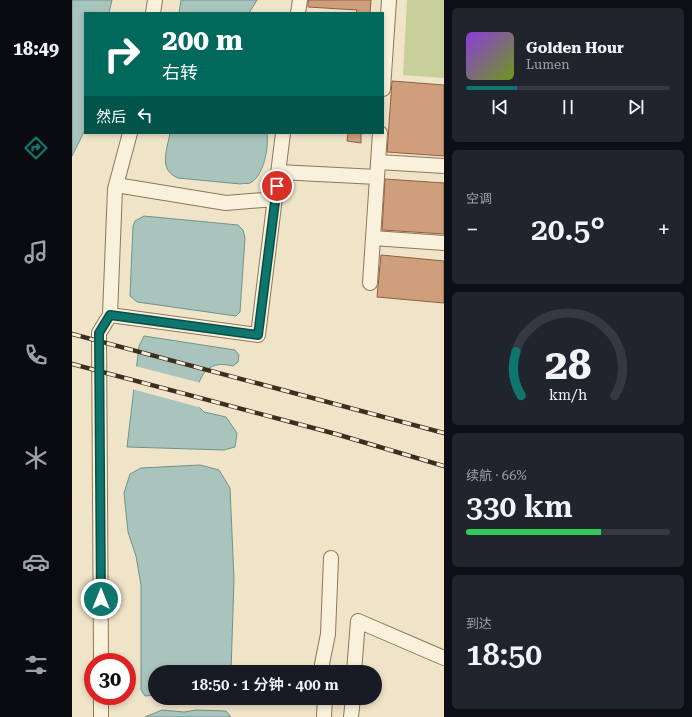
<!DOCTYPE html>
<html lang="zh">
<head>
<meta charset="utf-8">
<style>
	:root { --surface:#171b24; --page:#20242c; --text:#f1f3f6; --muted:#9ea1a6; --line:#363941; --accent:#0f766e }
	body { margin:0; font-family:"Roboto Serif","Noto Sans SC",serif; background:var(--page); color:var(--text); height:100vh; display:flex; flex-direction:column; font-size:15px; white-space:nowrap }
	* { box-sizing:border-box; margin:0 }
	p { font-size:13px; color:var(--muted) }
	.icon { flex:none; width:22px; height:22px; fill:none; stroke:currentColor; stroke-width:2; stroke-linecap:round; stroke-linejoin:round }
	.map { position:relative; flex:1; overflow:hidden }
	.details { display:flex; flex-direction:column; gap:8px; padding:8px; background:#0d0f14; width:248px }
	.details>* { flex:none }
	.hud { position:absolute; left:12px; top:12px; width:300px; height:122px; border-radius:0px; box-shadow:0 2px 6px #0003; background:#00695c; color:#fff; overflow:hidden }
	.speed { position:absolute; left:12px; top:653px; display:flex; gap:8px; font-size:20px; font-weight:700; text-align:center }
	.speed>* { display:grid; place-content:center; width:52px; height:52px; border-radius:50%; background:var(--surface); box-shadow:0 2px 6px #0003; line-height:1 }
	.speed .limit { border:6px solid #d22; background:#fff; color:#111 }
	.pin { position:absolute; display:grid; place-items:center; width:34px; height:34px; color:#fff; margin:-17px; border:2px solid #fff; border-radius:50%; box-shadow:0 1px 4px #0007 }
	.me { position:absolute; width:44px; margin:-22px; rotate:0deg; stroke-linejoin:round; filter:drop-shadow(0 0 3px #0008) }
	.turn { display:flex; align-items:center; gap:14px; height:84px; padding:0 12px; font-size:18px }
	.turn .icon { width:52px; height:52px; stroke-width:2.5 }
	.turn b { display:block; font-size:28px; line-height:34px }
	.then { display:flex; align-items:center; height:38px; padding:0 12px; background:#0003; gap:8px; font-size:15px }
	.big { font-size:30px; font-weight:600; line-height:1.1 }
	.details .card { flex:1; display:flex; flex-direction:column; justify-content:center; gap:6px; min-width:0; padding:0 14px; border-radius:6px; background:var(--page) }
	.details .dial { align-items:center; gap:0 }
	.dial svg { height:104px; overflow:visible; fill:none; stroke:var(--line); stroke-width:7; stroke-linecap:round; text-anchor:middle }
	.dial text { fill:var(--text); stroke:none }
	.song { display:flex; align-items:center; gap:12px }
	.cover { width:48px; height:48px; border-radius:6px; background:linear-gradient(135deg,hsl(270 70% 55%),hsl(80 70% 35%)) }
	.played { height:4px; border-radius:2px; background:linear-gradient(90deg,var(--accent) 25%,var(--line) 25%) }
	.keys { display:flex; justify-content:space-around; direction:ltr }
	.heat { display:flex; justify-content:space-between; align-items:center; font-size:22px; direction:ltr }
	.charge { height:6px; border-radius:3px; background:linear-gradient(90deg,#34c759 66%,var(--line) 0) }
	.trip { position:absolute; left:76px; top:665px; width:234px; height:40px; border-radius:20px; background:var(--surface); box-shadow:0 2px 6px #0003; font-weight:600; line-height:40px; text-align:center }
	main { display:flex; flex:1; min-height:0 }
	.menu { display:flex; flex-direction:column; width:72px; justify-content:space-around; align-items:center; background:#090b0e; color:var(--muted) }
	.menu .icon { width:28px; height:28px }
	.menu .selected { color:var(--accent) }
	.menu b { font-size:18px; color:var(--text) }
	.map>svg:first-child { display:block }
</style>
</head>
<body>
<main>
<nav class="menu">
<b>18:49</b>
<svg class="icon selected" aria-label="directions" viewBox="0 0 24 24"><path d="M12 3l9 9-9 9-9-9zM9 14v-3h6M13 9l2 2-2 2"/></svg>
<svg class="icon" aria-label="music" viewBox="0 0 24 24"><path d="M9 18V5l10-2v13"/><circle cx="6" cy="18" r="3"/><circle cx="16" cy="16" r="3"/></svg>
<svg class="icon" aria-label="phone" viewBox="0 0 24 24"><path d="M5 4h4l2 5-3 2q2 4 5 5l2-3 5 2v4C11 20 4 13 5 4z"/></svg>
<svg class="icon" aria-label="climate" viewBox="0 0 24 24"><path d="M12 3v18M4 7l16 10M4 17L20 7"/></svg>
<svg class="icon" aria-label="car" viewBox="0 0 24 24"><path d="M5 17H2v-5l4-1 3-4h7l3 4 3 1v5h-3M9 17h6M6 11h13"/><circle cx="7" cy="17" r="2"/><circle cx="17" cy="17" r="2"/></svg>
<svg class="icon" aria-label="filters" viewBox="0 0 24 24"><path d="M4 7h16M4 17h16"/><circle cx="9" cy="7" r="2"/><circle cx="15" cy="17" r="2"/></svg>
</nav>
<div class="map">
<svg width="372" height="717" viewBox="0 0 372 717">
	<rect width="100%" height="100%" fill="#f0e4c8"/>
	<!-- green -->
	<path fill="#c9cf9b" d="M 335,0 L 372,0 L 372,78 L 331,75 Z"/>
	<!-- water -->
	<path fill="#a9c4bc" stroke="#6f938a" d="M 0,0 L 40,0 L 37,13 L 13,13 L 13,130 L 0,156 Z
		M 109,0 L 185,0 L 177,13 L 107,13 Z
		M 98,133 L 195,133 C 197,147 192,176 178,183 C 176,184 171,183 168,184 L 106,178 C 86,170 95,150 98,133 Z
		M 72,216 L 166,225 L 171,230 L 173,238 L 168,312 L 164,316 L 65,302 L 58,296 L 61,226 L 63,221 Z
		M 72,336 L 163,350 L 167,355 L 166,362 L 161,366 C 132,359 128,378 121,401 L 132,412 L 154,417 L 165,433 L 163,447 L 152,450 L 55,447 L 67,346 Z
		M 128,465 L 147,470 L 158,488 L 162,579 L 159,672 L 83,672 L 83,695 L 73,696 L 69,690 L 69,585 L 64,556 L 56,532 L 52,493 L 58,474 L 69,468 Z
		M 90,710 L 112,712 L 124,710 L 154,711 L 159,717 L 73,717 Z"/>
	<!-- pier -->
	<path fill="#f0e4c8" d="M 63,366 L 129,383 L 124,400 L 130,408 L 60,389 Z"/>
	<!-- building -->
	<path fill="#cf9f7d" stroke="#8d5f41" d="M 236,0 L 299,0 L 298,13 L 284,13 L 285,10 L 236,7 Z
		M 320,81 L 372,85 L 372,156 L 315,152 Z
		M 276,133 L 289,133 L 289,143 L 275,141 Z
		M 313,179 L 372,183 L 372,234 L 310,230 Z
		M 309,255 L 372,261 L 372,303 L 305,297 Z"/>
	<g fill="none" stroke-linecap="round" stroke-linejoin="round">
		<defs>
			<path id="minor" d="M 81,13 L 83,0
				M 226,13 L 228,0
				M 311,89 L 317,0
				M 306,162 L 372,166
				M 207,172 L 305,177
				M 44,185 L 154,203 L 203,199
				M 301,238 L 372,243
				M 298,283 L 308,133
				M 38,315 L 186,335 L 211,133
				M 29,662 L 27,333 L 38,315 L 43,189 L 58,133
				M 251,672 L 250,664 L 256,634 L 259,558
				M 282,672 L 286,621 L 372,658
				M 29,696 L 29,717
				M 252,717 L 253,698
				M 279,717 L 281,698"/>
		</defs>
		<!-- minor casing -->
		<use href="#minor" stroke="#8d765c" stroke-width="16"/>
		<!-- minor -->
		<use href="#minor" stroke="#faf1dc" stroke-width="14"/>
		<defs>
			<path id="rail" d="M 0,334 L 372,433
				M 0,364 L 264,434 L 372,466"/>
		</defs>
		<!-- rail casing -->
		<use href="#rail" stroke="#3d2e20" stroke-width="4.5"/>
		<!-- rail -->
		<use href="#rail" stroke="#f7eed8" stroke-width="3" stroke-dasharray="9" stroke-linecap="butt"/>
	</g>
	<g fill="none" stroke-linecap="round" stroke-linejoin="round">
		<defs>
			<path id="route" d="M 29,599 L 27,333 L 38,315 L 186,335 L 205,186"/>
		</defs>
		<!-- route casing -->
		<use href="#route" stroke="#0a4d48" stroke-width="10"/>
		<!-- route -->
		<use href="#route" stroke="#0f766e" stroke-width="7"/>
	</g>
</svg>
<div class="speed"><div class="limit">30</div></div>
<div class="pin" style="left:205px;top:186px;background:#d93025"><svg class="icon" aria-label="arrive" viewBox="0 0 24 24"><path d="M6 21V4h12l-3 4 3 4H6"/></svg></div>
<svg class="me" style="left:29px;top:599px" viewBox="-20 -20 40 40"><circle r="17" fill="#0f766e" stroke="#fff" stroke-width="3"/><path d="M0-11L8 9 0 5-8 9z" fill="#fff"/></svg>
<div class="trip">18:50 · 1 分钟 · 400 m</div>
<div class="hud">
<div class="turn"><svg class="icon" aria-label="right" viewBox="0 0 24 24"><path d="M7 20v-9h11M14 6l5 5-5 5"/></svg><div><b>200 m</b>右转</div></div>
<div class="then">然后<svg class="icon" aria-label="left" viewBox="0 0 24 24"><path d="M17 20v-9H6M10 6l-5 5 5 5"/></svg></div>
</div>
</div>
<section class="details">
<div class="card">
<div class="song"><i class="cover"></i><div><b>Golden Hour</b><p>Lumen</p></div></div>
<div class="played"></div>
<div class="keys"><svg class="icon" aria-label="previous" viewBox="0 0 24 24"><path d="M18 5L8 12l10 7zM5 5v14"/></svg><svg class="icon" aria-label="pause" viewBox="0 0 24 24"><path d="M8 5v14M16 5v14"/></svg><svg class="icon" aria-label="next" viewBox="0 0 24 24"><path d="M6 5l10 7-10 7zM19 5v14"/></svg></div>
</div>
<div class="card"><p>空调</p>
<div class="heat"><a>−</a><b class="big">20.5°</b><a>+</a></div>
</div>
<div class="card dial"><svg viewBox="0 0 100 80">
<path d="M14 69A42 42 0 1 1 86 69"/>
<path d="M14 69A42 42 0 0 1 10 35" stroke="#0f766e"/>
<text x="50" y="56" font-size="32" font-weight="700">28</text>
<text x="50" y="72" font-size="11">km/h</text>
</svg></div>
<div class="card"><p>续航 · 66%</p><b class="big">330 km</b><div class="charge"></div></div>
<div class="card"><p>到达</p><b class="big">18:50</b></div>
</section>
</main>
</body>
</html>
